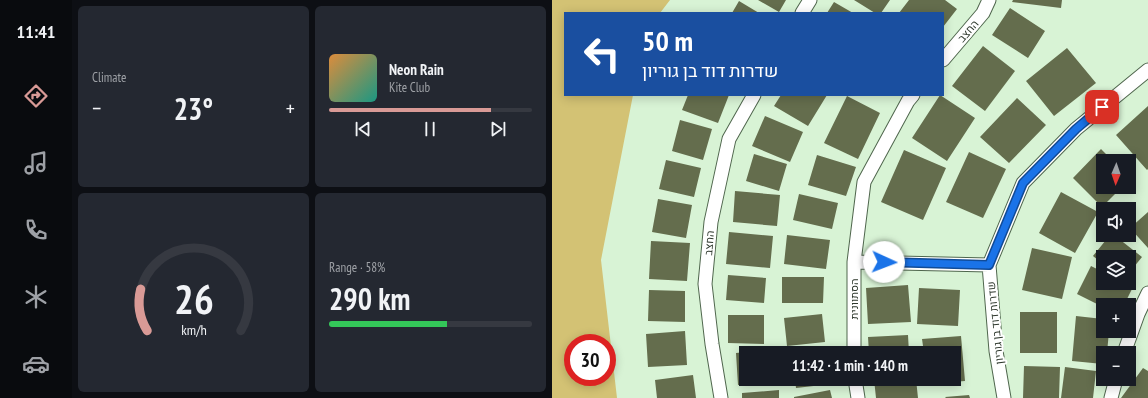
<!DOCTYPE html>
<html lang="en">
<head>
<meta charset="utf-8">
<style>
	:root { --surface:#171b24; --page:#242831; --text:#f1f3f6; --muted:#9ea1a6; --line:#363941; --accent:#d99a96 }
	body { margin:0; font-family:"PT Sans Narrow",Heebo,sans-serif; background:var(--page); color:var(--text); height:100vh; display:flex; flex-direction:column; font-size:15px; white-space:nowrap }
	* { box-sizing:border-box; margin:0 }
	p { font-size:13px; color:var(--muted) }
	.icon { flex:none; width:22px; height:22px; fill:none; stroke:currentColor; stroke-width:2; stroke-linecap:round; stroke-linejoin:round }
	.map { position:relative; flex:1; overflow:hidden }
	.details { display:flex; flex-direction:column; gap:6px; padding:6px; background:#0d0f14; width:480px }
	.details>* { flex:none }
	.guide { position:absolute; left:12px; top:12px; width:380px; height:84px; border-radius:0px; box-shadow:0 2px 10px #0003; background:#1a4fa0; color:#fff; overflow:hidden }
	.needle { width:26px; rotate:182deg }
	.fabs { position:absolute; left:544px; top:154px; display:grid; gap:8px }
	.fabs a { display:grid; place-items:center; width:40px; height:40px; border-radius:0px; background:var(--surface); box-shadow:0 2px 10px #0003; font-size:20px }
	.speed { position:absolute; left:12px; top:334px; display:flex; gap:8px; font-size:20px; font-weight:700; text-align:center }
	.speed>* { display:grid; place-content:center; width:52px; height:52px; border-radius:50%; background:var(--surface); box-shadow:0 2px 10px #0003; line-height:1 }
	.speed .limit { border:6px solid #d22; background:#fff; color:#111 }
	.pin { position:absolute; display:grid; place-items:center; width:34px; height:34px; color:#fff; margin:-17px; border-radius:8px; box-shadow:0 2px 6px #0006 }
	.me { position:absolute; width:44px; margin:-22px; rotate:92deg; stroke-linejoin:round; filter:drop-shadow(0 0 3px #0008) }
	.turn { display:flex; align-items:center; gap:14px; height:84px; padding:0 12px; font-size:18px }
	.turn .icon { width:52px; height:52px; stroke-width:2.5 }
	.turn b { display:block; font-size:28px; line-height:34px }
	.big { font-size:30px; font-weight:700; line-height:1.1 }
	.details .widget { flex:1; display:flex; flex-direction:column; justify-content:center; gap:6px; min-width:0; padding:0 14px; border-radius:6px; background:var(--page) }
	.details .dial { align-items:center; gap:0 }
	.dial svg { height:104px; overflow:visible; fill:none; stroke:var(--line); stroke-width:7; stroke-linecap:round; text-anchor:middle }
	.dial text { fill:var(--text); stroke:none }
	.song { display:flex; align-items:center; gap:12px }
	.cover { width:48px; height:48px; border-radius:6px; background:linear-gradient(135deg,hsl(30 70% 55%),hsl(170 70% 35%)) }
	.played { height:4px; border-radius:2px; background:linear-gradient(90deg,var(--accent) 80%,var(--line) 80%) }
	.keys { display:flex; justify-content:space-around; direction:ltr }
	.heat { display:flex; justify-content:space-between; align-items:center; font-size:22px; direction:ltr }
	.charge { height:6px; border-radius:3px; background:linear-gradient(90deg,#34c759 58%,var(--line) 0) }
	.details .tiles { flex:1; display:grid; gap:6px; grid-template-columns:repeat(2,1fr) }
	.trip { position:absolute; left:187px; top:346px; width:222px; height:40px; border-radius:0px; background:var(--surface); box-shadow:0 2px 10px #0003; font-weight:700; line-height:40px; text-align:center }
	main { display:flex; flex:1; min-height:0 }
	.tab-bar { display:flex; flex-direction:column; width:72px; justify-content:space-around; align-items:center; background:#090b0e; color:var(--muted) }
	.tab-bar .icon { width:28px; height:28px }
	.tab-bar .on { color:var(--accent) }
	.tab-bar b { font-size:18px; color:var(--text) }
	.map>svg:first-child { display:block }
</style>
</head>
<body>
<main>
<nav class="tab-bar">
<b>11:41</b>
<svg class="icon on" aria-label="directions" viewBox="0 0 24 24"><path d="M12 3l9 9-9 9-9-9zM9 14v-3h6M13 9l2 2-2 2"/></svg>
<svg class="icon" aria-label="music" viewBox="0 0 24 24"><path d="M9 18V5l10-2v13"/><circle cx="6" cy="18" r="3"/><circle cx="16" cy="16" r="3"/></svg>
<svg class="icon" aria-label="phone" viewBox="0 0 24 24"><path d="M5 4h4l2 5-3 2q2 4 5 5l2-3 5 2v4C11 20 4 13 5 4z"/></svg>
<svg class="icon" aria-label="climate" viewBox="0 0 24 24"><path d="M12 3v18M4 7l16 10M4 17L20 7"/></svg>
<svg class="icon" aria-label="car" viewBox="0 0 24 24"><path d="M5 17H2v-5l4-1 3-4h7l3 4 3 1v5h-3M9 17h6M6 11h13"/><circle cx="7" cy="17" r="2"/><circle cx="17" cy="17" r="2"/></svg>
</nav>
<section class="details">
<div class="tiles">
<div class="widget"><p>Climate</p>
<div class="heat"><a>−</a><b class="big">23°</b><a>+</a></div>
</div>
<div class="widget">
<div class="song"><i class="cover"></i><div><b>Neon Rain</b><p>Kite Club</p></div></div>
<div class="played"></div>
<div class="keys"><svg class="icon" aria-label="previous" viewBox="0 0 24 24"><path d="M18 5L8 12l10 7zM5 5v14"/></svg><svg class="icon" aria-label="pause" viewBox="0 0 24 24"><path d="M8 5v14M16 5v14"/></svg><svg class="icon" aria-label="next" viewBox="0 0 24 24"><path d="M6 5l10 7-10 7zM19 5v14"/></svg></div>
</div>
<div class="widget dial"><svg viewBox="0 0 100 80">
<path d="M14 69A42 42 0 1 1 86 69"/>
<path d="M14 69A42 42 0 0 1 9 37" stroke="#d99a96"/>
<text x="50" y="56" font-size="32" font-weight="700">26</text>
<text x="50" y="72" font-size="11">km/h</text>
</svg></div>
<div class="widget"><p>Range · 58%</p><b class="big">290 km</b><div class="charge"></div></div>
</div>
</section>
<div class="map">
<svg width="596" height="398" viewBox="0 0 596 398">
	<rect width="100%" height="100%" fill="#d8f3d5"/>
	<!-- green -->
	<path fill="#d3c274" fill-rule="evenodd" d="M 0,0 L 118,0 L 108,13 L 13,13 L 13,95 L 81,95 L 49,260 L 65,398 L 0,398 ZM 21,343 L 55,343 L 55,377 L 21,377 Z"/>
	<!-- building -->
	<path fill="#646d4d" d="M 206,0 L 234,0 L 227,12 Z
		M 302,0 L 338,0 L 329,13 L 323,13 Z
		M 357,0 L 393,0 L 405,9 L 391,27 L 391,13 L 347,13 Z
		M 461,0 L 510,0 L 509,8 L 460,2 Z
		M 187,1 L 207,13 L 180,13 Z
		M 282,2 L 301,13 L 275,13 Z
		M 458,8 L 493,31 L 476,58 L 440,35 Z
		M 431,46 L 463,71 L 433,111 L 400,86 Z
		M 515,48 L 544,83 L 502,116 L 474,81 Z
		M 136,95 L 177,95 L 166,123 L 130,110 Z
		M 229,95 L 275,95 L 256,126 L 222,106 Z
		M 388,95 L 423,118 L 395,161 L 360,138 Z
		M 295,96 L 328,113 L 306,159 L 272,143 Z
		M 465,98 L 494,125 L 457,163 L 428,137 Z
		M 596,106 L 596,169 L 595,170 L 564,135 Z
		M 213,116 L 251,132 L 238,162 L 200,146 Z
		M 128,120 L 160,129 L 151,160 L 120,151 Z
		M 549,149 L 561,161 L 551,161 L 551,187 L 570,187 L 550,207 L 521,178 Z
		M 352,150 L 394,168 L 371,220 L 329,202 Z
		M 417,152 L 454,169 L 431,218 L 394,202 Z
		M 202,154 L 235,164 L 227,191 L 194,181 Z
		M 265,155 L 304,167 L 294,196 L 256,185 Z
		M 114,160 L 149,168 L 142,197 L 107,189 Z
		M 183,191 L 228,195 L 225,226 L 181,222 Z
		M 509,192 L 546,212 L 523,253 L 487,233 Z
		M 247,194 L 286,203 L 280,229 L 241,220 Z
		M 106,199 L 140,205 L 134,238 L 100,232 Z
		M 596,212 L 596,248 L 578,228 Z
		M 177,232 L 221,236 L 218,268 L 174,264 Z
		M 235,235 L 278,240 L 274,269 L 232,264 Z
		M 558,235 L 562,235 L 590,257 L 577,273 L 577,257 L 551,257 L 551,264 L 541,256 Z
		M 99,241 L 138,243 L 135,281 L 97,279 Z
		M 480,248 L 520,257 L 510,299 L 470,290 Z
		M 539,266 L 551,272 L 551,283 L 573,283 L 581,287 L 572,305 L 551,305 L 551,307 L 525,294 Z
		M 176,275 L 214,278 L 212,303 L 174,300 Z
		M 230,277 L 272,277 L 271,303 L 230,303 Z
		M 356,285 L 359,322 L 316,324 L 314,288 Z
		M 367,288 L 408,290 L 406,326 L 365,324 Z
		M 97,290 L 133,291 L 133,322 L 96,321 Z
		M 468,312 L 505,312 L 505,353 L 468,353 Z
		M 270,314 L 273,342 L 235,346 L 232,318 Z
		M 176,315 L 212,315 L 212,344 L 176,343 Z
		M 524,316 L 551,319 L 551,331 L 557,331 L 555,353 L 551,353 L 551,364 L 520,361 Z
		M 133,331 L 135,365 L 96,367 L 94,334 Z
		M 356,335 L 357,353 L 317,353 L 316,337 Z
		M 409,336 L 413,381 L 374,384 L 374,379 L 402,379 L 402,353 L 372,353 L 370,339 Z
		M 219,350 L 220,353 L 196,353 L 196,352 Z
		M 194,352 L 194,379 L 222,379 L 222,382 L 186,385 L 184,353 Z
		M 472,366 L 508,367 L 507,398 L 471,398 Z
		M 513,367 L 544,371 L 541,398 L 509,398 Z
		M 591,368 L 596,371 L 596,398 L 569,398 Z
		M 141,375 L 144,398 L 105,398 L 103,380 Z
		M 243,379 L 279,379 L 279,384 L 244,388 Z
		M 322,379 L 364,379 L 366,398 L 324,398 Z
		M 227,390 L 227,398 L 190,398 L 190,393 Z
		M 278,390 L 280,398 L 242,398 L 242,397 Z
		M 417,395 L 418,398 L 394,398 L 393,397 Z"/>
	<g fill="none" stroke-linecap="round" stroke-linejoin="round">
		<defs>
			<path id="street" d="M 250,13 L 258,0
				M 391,60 L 431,13 L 437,0
				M 302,262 L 312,182 L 356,101 L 361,95
				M 302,353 L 302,262 L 437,265
				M 572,353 L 586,314 L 596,293
				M 303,379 L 306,398
				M 169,398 L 160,344 L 153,284 L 159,222 L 177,139 L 202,95
				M 452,398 L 444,351 L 437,265 L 471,183 L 524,129 L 596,70
				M 559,398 L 564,379"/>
		</defs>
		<!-- street casing -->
		<use href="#street" stroke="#4f664d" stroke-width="15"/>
		<!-- street -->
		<use href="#street" stroke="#fff" stroke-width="13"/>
	</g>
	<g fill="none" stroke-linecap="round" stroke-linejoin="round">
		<defs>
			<path id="route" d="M 332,262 L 437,265 L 471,183 L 524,129 L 550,107"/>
		</defs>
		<!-- route casing -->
		<use href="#route" stroke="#114b97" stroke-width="10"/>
		<!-- route -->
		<use href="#route" stroke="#1a73e8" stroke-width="7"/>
	</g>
	<g text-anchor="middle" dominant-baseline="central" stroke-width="4" stroke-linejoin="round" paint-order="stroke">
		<!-- street labels -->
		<g font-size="11" fill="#2e382d" stroke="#fff">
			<text transform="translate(416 31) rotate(-49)">החצב</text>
			<text transform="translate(157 243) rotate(-85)">החצב</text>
			<text transform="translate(302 299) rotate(-90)">הסתוונית</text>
			<text transform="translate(443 323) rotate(-96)">שדרות דוד בן גוריון</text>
		</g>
	</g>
</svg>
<div class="fabs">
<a><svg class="needle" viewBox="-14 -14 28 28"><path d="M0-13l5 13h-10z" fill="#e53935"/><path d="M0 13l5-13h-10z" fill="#9ea1a6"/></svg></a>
<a><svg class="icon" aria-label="sound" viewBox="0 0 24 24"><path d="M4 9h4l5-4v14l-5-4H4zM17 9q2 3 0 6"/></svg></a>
<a><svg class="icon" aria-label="layers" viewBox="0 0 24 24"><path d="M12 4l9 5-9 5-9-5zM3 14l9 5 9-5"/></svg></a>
<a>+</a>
<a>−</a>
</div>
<div class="speed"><div class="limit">30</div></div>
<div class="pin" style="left:550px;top:107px;background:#d93025"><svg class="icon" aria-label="arrive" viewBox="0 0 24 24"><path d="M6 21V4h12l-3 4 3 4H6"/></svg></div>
<svg class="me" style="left:332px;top:262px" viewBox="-20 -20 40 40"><circle r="19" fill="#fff"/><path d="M0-13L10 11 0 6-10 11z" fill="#1a73e8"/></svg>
<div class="trip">11:42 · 1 min · 140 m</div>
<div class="guide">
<div class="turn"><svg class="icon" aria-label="left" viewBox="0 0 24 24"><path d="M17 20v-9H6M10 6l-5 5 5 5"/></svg><div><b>50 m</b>שדרות דוד בן גוריון</div></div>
</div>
</div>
</main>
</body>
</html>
